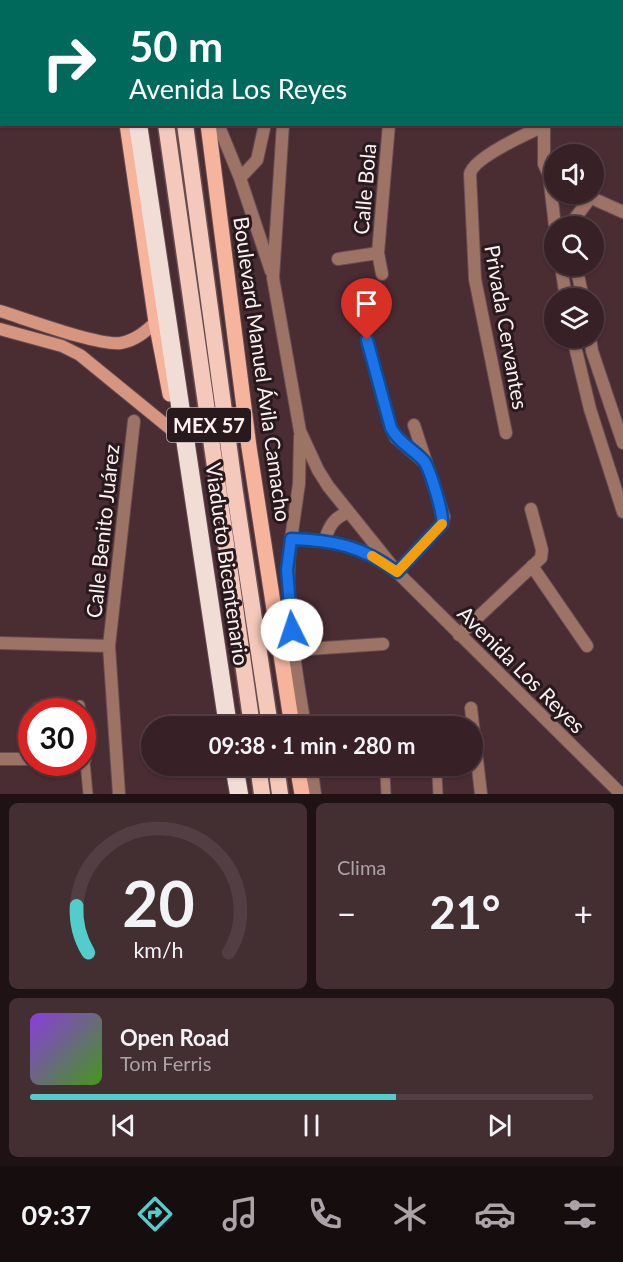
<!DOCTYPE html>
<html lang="es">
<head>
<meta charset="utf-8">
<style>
	:root { --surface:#382126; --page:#432e32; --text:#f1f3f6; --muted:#aba3a7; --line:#523e43; --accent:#52cdcc }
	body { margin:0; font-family:Lato,sans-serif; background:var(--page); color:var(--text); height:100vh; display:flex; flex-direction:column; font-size:22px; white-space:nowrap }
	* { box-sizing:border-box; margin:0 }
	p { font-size:20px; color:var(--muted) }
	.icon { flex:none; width:33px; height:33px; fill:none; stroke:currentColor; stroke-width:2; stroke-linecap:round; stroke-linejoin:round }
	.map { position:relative; height:794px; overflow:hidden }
	.sheet { display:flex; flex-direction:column; gap:9px; padding:9px; background:#1f1215; flex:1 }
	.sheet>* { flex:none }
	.hud { position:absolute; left:0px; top:0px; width:624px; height:126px; box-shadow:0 2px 4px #0004,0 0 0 2px var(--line); background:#00695c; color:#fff; overflow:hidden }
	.controls { position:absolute; left:544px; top:144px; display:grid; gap:12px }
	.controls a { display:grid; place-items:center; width:60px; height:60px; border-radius:50%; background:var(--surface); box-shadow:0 2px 4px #0004,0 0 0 2px var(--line); font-size:30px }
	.speed { position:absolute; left:18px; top:698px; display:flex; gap:12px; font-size:30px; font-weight:700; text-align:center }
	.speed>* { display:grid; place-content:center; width:78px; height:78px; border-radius:50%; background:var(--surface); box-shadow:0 2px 4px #0004,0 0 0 2px var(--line); line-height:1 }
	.speed .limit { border:9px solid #d22; background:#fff; color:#111 }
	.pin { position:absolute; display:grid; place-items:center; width:51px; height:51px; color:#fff; margin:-62px -26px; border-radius:50% 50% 50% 0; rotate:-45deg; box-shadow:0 0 6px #0007 }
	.pin .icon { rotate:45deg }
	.me { position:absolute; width:66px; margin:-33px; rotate:356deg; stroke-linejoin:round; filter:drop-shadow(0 0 4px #0008) }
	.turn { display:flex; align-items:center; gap:21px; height:126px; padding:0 30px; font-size:27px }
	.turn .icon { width:78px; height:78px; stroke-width:2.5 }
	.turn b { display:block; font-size:42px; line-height:51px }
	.big { font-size:45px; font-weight:700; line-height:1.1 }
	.sheet .widget { flex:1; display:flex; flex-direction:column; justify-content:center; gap:9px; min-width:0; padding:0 21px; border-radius:9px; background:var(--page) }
	.sheet .dial { align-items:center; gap:0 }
	.dial svg { height:156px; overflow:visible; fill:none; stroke:var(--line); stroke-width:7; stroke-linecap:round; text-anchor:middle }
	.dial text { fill:var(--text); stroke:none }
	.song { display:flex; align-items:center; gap:18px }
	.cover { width:72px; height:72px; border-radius:9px; background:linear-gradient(135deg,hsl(270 70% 55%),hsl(100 70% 35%)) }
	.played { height:6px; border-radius:3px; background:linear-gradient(90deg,var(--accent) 65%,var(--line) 65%) }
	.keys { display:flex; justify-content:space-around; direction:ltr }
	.heat { display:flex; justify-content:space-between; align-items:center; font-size:33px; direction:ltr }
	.sheet .tiles { flex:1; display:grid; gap:9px; grid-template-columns:1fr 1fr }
	.widget:last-child { grid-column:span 2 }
	.trip { position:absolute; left:141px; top:716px; width:342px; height:60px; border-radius:30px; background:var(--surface); box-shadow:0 2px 4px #0004,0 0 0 2px var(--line); font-weight:700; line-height:60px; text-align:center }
	.tabs { display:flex; height:96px; justify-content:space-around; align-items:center; background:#160d0f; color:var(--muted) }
	.tabs .icon { width:42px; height:42px }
	.tabs .on { color:var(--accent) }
	.tabs b { font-size:27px; color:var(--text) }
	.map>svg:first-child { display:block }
</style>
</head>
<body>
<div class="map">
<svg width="623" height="794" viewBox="0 0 623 794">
	<rect width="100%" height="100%" fill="#4a2c33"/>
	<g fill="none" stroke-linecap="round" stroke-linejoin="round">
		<defs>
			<path id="pedestrian" d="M 80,705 L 81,711
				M 37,711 L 37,707
				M 82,729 L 88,794
				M 385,772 L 386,794
				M 437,774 L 438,794"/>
			<path id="minor" d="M 361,0 L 363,2
				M 622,9 L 623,10
				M 622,91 L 623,91
				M 338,259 L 378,253
				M 382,274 L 378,253 L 389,124
				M 367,340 L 391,428 L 396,438 L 424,462
				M 506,433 L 475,279 L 470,174 C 473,158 528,133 544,126
				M 291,539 C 283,601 295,664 305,726
				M 532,566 L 587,646
				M 397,572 L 442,524 L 444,517 L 414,425
				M 459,635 L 541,558 L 542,550 L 531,509
				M 0,643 L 109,646
				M 293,650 L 383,644
				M 471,708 L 481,794
				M 0,759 L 32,759
				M 82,759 L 85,759
				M 311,765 L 315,794
				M 119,794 L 109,646 L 134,421"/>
			<path id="tertiary" d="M 515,0 L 516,2
				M 540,0 L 541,2
				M 274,2 L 274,0
				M 306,2 L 307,0
				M 622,103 L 623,104
				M 218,124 L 240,178 L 271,271
				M 283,124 L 273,278 L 300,431 L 318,470 L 328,486 L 397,572 L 621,794
				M 544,124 L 544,164 L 549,175 L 555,226
				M 240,178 L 257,160 L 265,124
				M 583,194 L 623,212
				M 572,226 L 573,221 L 591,197
				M 561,266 L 566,298
				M 576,266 L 583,298
				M 573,338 L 590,409 L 623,512
				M 590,338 L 592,351 L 623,443
				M 300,436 L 299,484 L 291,539 C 323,540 359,544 386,564
				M 325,540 C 329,525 335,517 349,512"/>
			<path id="secondary" d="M 0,311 C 26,319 98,346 121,343 C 136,340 145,332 156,322
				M 0,329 L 62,346 L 80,355 L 178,435"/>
			<path id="primary" d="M 120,0 L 121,2
				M 203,2 L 203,0
				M 0,18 L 2,12
				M 127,124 L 156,322 L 170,394
				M 208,124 L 249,447 L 292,726
				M 297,765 L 302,794"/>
			<path id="trunk" d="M 159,2 L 160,0
				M 179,2 L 179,0
				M 166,124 L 252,726
				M 185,124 L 235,492 L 270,726
				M 258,765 L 262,794
				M 276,765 L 280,794"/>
			<path id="motorway" d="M 131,2 L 131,0
				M 138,124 L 228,726
				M 234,765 L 239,794"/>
		</defs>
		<!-- pedestrian casing -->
		<use href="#pedestrian" stroke="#674c52" stroke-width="11"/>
		<!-- minor casing -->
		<use href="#minor" stroke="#674c52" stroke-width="14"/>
		<!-- tertiary casing -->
		<use href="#tertiary" stroke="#674c52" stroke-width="14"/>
		<!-- secondary casing -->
		<use href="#secondary" stroke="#674c52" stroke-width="14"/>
		<!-- primary casing -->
		<use href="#primary" stroke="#674c52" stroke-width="17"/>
		<!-- trunk casing -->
		<use href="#trunk" stroke="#674c52" stroke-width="19"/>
		<!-- motorway casing -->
		<use href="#motorway" stroke="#674c52" stroke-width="20"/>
		<!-- pedestrian -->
		<use href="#pedestrian" stroke="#9d7366" stroke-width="9"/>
		<!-- minor -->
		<use href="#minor" stroke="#9d7366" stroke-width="12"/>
		<!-- tertiary -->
		<use href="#tertiary" stroke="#9d7366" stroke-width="12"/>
		<!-- secondary -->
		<use href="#secondary" stroke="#d6957f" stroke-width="12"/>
		<!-- primary -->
		<use href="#primary" stroke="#f7b49d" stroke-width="15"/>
		<!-- trunk -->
		<use href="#trunk" stroke="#f4c8ba" stroke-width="16"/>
		<!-- motorway -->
		<use href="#motorway" stroke="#f2ddd6" stroke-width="18"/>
	</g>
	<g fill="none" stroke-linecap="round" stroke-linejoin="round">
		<defs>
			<path id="route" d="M 292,630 L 287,570 L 291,539 C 333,540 362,546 397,572 L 442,524 C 444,515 430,469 424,461 C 413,449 399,443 391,428 L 367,340"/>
		</defs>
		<!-- route casing -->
		<use href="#route" stroke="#114b97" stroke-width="15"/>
		<!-- route -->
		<use href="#route" stroke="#1a73e8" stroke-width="10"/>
		<!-- slow -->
		<path stroke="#f59e0b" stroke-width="10" d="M 372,556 L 397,572 L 442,524"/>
	</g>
	<g text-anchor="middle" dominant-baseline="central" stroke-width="6" stroke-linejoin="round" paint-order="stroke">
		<!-- shield labels -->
		<rect fill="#27191c" stroke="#bdb0b2" stroke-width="1.5" x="167" y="408" width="84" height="34" rx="4.5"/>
		<g font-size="20" font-weight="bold" fill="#fdf1f3">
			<text x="209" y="425">MEX 57</text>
		</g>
		<!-- street labels -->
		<g font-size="21" fill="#fdf1f3" stroke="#27191c">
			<text transform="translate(364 189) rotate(-85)">Calle Bola</text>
			<text transform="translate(507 327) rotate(80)">Privada Cervantes</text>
			<text transform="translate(263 369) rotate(82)">Boulevard Manuel Ávila Camacho</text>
			<text transform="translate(102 531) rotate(-84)">Calle Benito Juárez</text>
			<text transform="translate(228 564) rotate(82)">Viaducto Bicentenario</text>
			<text transform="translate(522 669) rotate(45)">Avenida Los Reyes</text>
		</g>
	</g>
</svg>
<div class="controls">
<a><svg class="icon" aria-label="sound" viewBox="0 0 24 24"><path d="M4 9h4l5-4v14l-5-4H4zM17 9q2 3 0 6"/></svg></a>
<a><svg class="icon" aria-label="search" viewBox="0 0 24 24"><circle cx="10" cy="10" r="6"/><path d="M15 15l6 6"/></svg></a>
<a><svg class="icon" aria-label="layers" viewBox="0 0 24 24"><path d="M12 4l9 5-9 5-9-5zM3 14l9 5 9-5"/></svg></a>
</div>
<div class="speed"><div class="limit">30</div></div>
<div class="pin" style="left:367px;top:340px;background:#d93025"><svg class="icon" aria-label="arrive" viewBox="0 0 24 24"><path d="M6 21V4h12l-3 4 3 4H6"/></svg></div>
<svg class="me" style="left:292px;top:630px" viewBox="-20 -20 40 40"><circle r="19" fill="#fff"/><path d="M0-13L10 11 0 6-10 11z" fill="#1a73e8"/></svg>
<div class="trip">09:38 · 1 min · 280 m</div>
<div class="hud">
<div class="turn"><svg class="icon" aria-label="right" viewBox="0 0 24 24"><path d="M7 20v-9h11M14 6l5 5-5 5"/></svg><div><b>50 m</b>Avenida Los Reyes</div></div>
</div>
</div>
<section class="sheet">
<div class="tiles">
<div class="widget dial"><svg viewBox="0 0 100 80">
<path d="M14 69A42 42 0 1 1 86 69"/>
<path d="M14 69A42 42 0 0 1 8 45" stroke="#52cdcc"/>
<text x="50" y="56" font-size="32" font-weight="700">20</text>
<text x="50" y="72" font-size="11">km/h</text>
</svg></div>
<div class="widget"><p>Clima</p>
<div class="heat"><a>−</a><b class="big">21°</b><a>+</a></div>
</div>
<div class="widget">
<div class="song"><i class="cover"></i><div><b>Open Road</b><p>Tom Ferris</p></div></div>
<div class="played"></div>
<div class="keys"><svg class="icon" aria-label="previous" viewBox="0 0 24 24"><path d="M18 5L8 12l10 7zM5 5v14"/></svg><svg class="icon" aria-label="pause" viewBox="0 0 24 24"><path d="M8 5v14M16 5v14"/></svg><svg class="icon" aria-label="next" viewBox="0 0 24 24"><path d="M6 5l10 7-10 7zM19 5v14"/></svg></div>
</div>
</div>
</section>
<nav class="tabs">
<b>09:37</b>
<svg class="icon on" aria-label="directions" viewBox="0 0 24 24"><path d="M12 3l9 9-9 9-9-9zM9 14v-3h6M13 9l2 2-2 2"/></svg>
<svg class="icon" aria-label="music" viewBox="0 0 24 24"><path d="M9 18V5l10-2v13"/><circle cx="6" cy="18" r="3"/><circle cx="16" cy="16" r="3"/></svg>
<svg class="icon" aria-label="phone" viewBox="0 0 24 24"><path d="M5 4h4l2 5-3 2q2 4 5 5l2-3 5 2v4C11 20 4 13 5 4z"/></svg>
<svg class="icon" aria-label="climate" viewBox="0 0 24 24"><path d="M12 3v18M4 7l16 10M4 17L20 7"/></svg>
<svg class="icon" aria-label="car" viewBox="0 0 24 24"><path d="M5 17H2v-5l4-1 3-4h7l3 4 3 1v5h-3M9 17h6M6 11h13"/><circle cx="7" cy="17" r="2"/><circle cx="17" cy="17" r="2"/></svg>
<svg class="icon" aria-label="filters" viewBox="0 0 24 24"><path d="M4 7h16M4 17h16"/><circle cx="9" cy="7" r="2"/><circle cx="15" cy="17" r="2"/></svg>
</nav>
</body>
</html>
